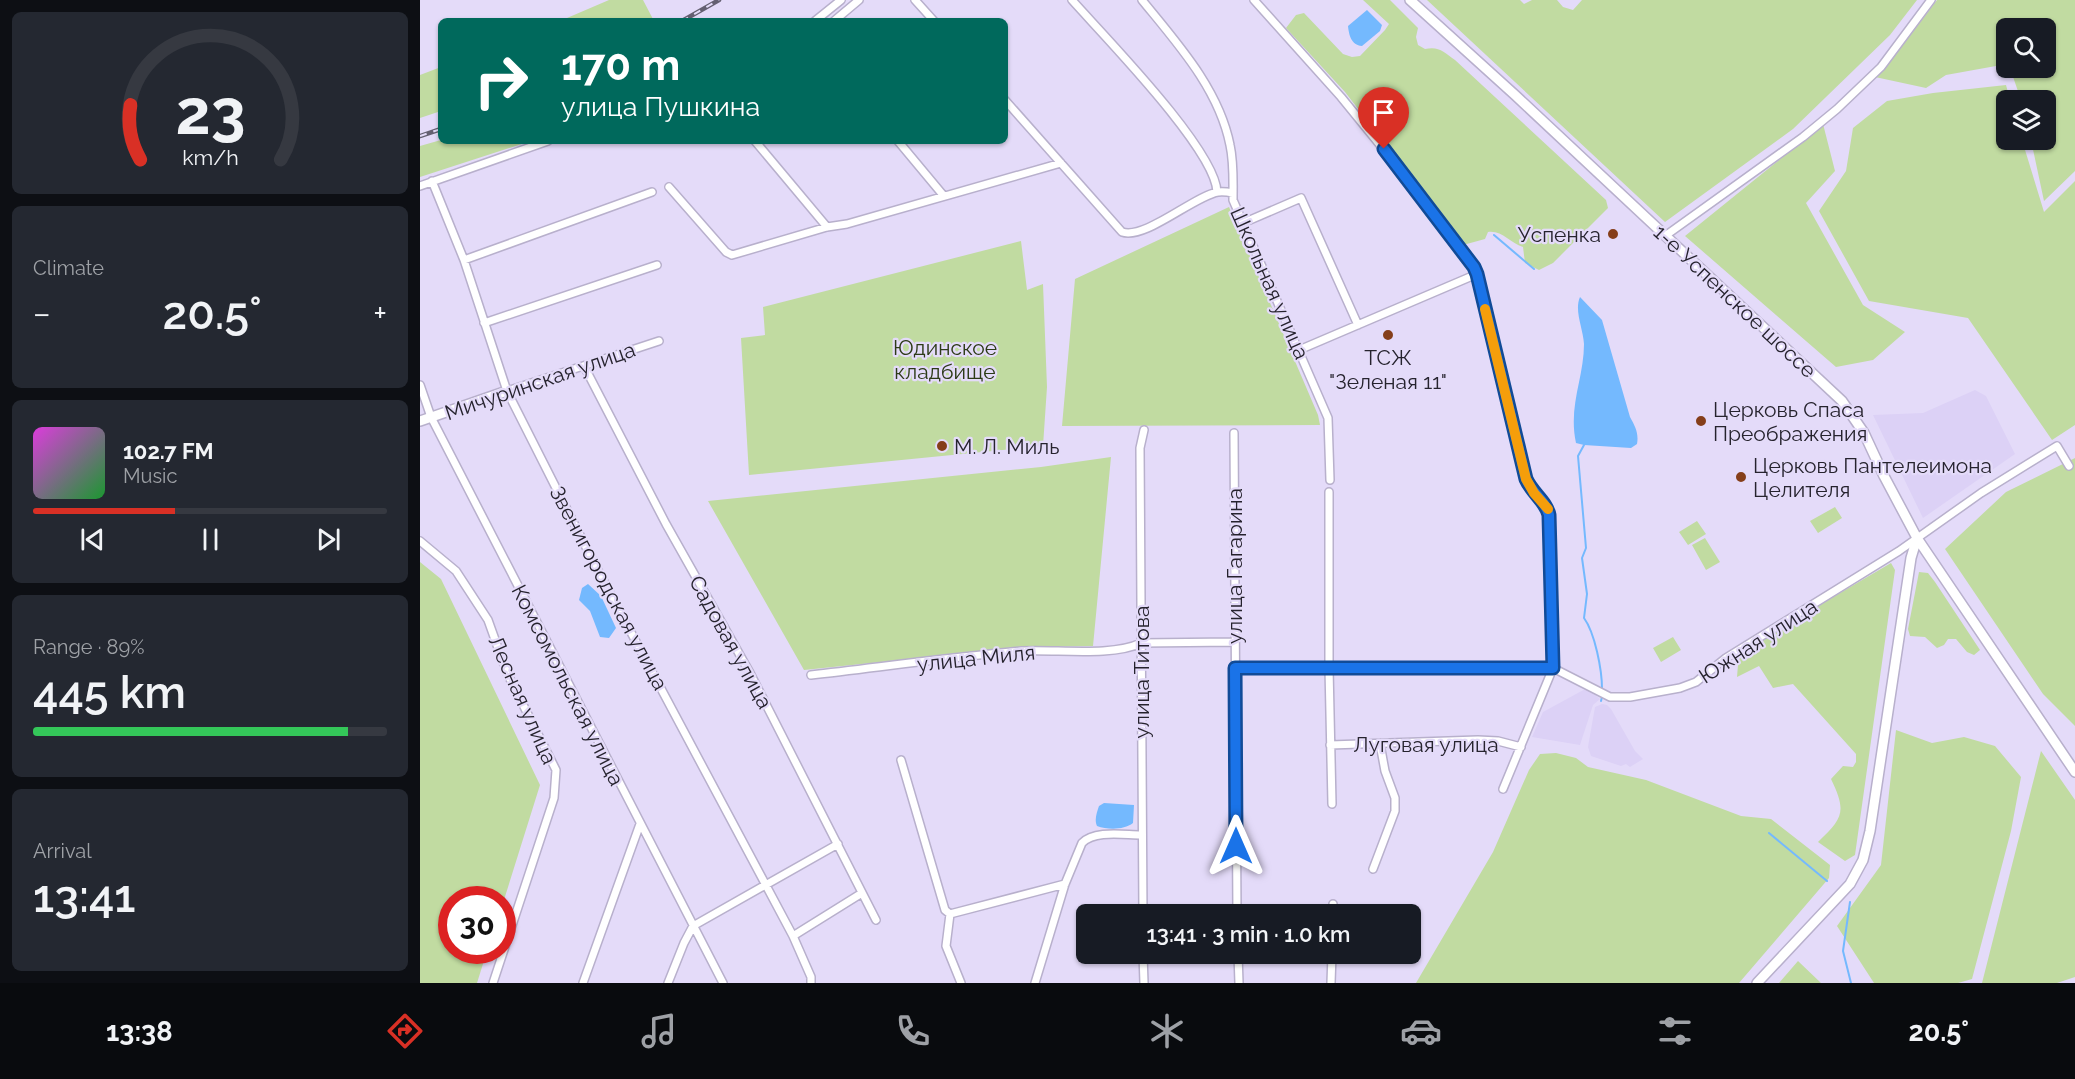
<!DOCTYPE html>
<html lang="en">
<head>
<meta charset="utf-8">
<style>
	:root { --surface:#171b24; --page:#242831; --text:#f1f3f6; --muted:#9ea1a6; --line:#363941; --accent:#d93025 }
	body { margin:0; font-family:Raleway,sans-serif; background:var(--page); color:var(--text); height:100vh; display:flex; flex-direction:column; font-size:22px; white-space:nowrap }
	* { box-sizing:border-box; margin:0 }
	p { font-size:20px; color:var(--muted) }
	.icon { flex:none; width:33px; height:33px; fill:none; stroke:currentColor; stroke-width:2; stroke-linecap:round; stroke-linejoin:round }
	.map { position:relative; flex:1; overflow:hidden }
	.side { display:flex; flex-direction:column; gap:12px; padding:12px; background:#0d0f14; width:420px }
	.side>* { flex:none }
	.banner { position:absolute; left:18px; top:18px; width:570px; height:126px; border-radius:9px; box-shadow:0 2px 4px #0004; background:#00695c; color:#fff; overflow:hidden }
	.buttons { position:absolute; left:1576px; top:18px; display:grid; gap:12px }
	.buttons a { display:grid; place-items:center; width:60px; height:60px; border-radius:9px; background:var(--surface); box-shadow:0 2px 4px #0004; font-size:30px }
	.speed { position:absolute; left:18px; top:886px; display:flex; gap:12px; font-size:30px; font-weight:700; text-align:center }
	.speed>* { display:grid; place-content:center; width:78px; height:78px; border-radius:50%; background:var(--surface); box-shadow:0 2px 4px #0004; line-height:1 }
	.speed .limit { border:9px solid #d22; background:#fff; color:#111 }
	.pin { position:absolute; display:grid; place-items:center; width:51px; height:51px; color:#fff; margin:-62px -26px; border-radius:50% 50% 50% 0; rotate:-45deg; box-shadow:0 0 6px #0007 }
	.pin .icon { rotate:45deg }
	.me { position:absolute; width:66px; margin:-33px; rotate:0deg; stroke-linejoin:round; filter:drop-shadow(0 0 4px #0008) }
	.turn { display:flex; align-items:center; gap:21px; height:126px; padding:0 24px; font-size:27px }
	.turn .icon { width:78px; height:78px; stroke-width:2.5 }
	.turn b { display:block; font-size:42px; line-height:51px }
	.big { font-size:45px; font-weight:600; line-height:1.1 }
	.side .card { flex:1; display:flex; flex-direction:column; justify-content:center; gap:9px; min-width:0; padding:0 21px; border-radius:9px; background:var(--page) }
	.side .dial { align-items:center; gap:0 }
	.dial svg { height:156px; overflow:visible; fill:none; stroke:var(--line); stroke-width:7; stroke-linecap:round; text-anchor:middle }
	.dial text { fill:var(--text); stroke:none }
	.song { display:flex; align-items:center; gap:18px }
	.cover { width:72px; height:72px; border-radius:9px; background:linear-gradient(135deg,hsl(300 70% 55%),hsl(130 70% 35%)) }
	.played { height:6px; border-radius:3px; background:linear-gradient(90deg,var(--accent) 40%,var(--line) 40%) }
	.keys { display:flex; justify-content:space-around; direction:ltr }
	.heat { display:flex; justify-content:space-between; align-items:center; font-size:33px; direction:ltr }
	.charge { height:9px; border-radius:4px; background:linear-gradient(90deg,#34c759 89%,var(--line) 0) }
	.trip { position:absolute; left:656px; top:904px; width:345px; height:60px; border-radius:9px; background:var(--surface); box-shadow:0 2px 4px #0004; font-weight:600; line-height:60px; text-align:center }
	.menu { display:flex; height:96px; justify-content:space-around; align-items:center; background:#090b0e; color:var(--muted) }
	.menu .icon { width:42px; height:42px }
	.menu .selected { color:var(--accent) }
	.menu b { font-size:27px; color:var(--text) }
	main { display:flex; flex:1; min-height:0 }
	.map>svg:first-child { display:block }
</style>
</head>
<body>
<main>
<section class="side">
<div class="card dial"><svg viewBox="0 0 100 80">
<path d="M14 69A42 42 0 1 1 86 69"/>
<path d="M14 69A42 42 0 0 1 9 41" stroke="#d93025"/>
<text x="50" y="56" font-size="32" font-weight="700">23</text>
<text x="50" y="72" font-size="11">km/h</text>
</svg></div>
<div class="card"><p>Climate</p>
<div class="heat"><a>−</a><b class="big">20.5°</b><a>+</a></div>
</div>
<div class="card">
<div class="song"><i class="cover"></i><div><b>102.7 FM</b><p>Music</p></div></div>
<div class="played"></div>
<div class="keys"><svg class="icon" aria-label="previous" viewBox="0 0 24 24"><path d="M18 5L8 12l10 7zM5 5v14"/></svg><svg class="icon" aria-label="pause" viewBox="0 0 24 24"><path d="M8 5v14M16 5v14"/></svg><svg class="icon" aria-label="next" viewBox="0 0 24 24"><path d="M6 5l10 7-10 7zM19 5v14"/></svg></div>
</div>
<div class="card"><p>Range · 89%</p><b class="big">445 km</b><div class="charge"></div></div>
<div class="card"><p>Arrival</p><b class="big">13:41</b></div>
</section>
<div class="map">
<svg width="1655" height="983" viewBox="0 0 1655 983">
	<rect width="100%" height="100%" fill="#e4dbf9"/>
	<!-- built -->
	<path fill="#dcd1f6" d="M 1555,390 L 1566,396 L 1595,454 L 1503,518 L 1453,415 L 1503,413 Z
		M 1167,688 L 1180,699 L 1173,705 L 1160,745 L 1112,737 L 1123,712 Z
		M 1182,704 L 1187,705 L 1191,709 L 1215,751 L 1223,759 L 1210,767 L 1206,764 L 1201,766 L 1171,756 L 1168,747 L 1175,707 Z"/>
	<!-- green -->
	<path fill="#c1dba1" d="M 189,0 L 223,0 L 234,21 L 140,21 Z
		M 943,0 L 970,0 L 998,28 L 996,37 L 998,45 L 1005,49 C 1019,46 1024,52 1035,60 L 1186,200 L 1188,208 L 1133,263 L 1119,270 L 1105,263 L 1103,247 C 1090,243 1082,230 1068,232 L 1065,239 L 1043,245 L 925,92 L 866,28 L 876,15 L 884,13 L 923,54 L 932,57 L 940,56 L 965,30 L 969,24 Z
		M 1007,0 L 1100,0 L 1104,4 L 1112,0 L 1137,0 L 1143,7 L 1153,10 L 1162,0 L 1497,0 L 1470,35 L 1373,129 L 1245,222 Z
		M 1517,0 L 1655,0 L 1655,171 L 1624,201 L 1611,140 L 1626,140 L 1626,100 L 1601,100 L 1590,68 L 1626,68 L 1626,28 L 1587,28 L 1587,64 L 1526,75 L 1506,88 L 1455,77 L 1476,54 Z
		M 21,67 L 21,111 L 0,118 L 0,75 Z
		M 1586,85 L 1590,100 L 1587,100 L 1587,140 L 1602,140 L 1624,212 L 1655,181 L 1655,425 L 1632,440 L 1548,318 L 1449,301 L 1399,211 L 1426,171 L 1433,128 L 1467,101 L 1513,93 Z
		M 1402,120 L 1415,171 L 1386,203 L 1443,305 L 1485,332 L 1453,360 L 1416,367 L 1265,236 L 1385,139 Z
		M 21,140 L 21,141 L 111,141 L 0,177 L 0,146 Z
		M 809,207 L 898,415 L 900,425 L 642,426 L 655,279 Z
		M 601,241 L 607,290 L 623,284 L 627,387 L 623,446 L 329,475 L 321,338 L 345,335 L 343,307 Z
		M 691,457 L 673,646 L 605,647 L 384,670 L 288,501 L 621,467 Z
		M 1655,458 L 1655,726 L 1623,694 L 1525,549 L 1586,492 Z
		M 1415,507 L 1422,518 L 1398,533 L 1390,521 Z
		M 1277,521 L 1286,534 L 1268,545 L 1259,532 Z
		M 1285,538 L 1300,562 L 1286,570 L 1272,545 Z
		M 0,562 L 21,579 L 120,785 L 83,903 L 82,900 L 32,900 L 32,951 L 67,951 L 57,983 L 0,983 Z
		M 1471,563 L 1475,570 L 1435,855 L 1425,861 L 1398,842 C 1423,818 1427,812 1411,779 L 1423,766 L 1433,767 L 1436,762 L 1436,754 L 1373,684 L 1353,688 L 1339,666 L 1317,677 L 1318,665 L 1313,656 Z
		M 1499,572 L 1508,573 L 1515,582 L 1560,650 L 1554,655 L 1547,652 L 1536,639 L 1528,639 L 1524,645 L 1517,648 L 1505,637 L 1490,636 L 1488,629 Z
		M 1253,637 L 1261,650 L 1241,662 L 1233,648 Z
		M 1476,730 L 1512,743 L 1544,737 L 1575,746 L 1601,777 L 1591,831 L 1552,979 L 1538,983 L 1454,983 L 1417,926 L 1461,865 Z
		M 1621,751 L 1655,800 L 1655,977 L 1637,983 L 1562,983 Z
		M 1136,753 L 1156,758 L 1168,767 L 1226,780 L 1321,816 L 1351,819 L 1410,865 L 1409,878 L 1319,983 L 996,983 L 1073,852 L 1109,770 L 1120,754 Z
		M 1378,961 L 1401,983 L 1359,983 Z"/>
	<!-- water -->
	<path fill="#74b9fe" d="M 947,10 L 962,25 L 960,31 L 942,46 C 931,45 929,35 928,26 Z
		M 1160,297 L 1182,320 L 1210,417 C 1215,426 1219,433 1217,444 L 1211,448 L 1164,445 L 1156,443 C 1148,406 1164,378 1164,344 C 1163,328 1154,311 1160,297 Z
		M 168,584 L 181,596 L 196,628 L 189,638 L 180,637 L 170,611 L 159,600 L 162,588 Z
		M 684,803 L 714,805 L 713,823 C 704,830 688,830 677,826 C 674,820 677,812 679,806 Z"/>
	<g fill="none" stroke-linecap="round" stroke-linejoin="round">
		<!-- stream -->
		<path stroke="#74b9fe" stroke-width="2" d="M 1074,235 L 1114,269
			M 1164,445 L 1158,456 L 1166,548 L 1162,558 L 1167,594 L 1164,618 C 1175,633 1182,670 1182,689
			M 1181,701 L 1182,697
			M 1349,833 L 1407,881
			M 1430,902 L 1423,951 L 1431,983"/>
		<defs>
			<path id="street" d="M 495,0 L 514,21
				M 652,0 C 683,35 796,150 797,192
				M 722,0 C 757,43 799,89 810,145 C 814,163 813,182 813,200 L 908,418 L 910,480
				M 834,0 L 921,97 L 992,184 L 1054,267 L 1057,274 L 1106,479 L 1114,493 L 1128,509 L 1129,515 L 1133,668 L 1083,789
				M 395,21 L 421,0
				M 414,21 L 439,0
				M 585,100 L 702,232 C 725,240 774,196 798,192 C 803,191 808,192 813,193
				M 335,141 L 407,227
				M 478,141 L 523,195
				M 12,181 L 44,260 L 87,391 L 174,563 L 373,936 L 391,977 L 391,983
				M 0,186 L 128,141
				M 249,187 L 306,252 L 312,255 L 407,227 L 427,224 L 641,163
				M 823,223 L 881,198 L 938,325
				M 1245,236 L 1383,137 L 1417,109 L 1461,67 L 1511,0
				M 44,260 L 232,192
				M 64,323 L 237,265
				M 879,350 L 1057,274
				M 164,366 L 246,524 L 330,673 L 456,920
				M 0,385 L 11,417 L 303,983
				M 87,391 L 239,341
				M 814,433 L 817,915
				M 909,492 L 909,668 L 912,804
				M 0,541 L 36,571 L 68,620 L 87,673 L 136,770 L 134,798 L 73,983
				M 815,668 L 1133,668 L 1190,697 L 1210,697 L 1260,688 L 1276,682 L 1306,658 L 1479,551 L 1561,493 L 1637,446 L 1649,466
				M 391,675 C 461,667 532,657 602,651 C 636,649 692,657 721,643 L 814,642
				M 910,745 L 1058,740 L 1078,741 L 1101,747
				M 481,760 L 525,910 L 530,914 L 526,946 L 541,983
				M 953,869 L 975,811 L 975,798 L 965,771 L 960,744
				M 530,914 L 645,884
				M 723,915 L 720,448 L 724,430
				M 913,915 L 913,904
				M 373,936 L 442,893
				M 723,954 L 724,983
				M 818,954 L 819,983
				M 163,983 L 220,824
				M 248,983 L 264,943 L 273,926 L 418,844
				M 615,983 L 645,884 L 662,843 C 675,830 703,835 721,835
				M 911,983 L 912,954"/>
			<path id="secondary" d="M 990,0 L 1095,95 L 1422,401 L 1444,433 L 1464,476 L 1497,538 L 1655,772
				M 0,421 L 87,391
				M 1337,983 L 1430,884 L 1443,860 L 1450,831 L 1491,558 L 1497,538"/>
		</defs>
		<!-- street casing -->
		<use href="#street" stroke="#b8b0cc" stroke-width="10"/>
		<!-- secondary casing -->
		<use href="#secondary" stroke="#b8b0cc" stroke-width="12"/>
		<!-- street -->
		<use href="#street" stroke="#fff" stroke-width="7"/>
		<!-- secondary -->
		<use href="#secondary" stroke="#fff" stroke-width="9"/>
		<defs>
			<path id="rail" d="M 262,21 L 299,0
				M 0,136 L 21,129"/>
		</defs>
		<!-- rail casing -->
		<use href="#rail" stroke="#656072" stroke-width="4.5"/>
		<!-- rail -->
		<use href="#rail" stroke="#e4dbf9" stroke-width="2" stroke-dasharray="7" stroke-linecap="butt"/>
	</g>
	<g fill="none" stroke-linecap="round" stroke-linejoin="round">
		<defs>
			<path id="route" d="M 816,846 L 815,668 L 1133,668 L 1129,515 C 1126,501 1112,493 1106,479 L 1057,274 L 1054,267 L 964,149"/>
		</defs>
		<!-- route casing -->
		<use href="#route" stroke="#114b97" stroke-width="15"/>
		<!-- route -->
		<use href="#route" stroke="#1a73e8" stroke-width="10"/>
		<!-- slow -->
		<path stroke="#f59e0b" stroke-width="10" d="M 1065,309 L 1106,479 L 1114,493 L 1128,509"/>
	</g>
	<!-- markers -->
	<g fill="#853e1a" stroke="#e4dbf9" stroke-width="2">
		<circle cx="1193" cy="234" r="6"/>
		<circle cx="968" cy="335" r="6"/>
		<circle cx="1281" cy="421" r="6"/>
		<circle cx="522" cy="446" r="6"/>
		<circle cx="1321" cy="477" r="6"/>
	</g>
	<g text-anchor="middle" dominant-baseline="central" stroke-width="4.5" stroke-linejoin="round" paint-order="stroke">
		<!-- poi labels -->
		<g font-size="21" fill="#26232e" stroke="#e4dbf9" text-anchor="start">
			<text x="1181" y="234" text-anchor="end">Успенка</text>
			<text x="968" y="357" text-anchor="middle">ТСЖ<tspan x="968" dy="24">"Зеленая 11"</tspan></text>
			<text x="1293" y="409">Церковь Спаса<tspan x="1293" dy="24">Преображения</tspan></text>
			<text x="534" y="446">М. Л. Миль</text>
			<text x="1333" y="465">Церковь Пантелеимона<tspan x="1333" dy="24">Целителя</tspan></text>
		</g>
		<!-- street labels -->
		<g font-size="21" fill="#26232e" stroke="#e4dbf9">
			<text transform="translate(850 283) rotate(66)">Школьная улица</text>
			<text transform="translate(1315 301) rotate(43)">1-е Успенское шоссе</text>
			<text transform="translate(120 381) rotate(-19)">Мичуринская улица</text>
			<text transform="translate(814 566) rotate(-90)">улица Гагарина</text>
			<text transform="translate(189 588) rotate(62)">Звенигородская улица</text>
			<text transform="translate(1338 641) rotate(-33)">Южная улица</text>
			<text transform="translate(311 642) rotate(61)">Садовая улица</text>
			<text transform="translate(556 658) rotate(-6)">улица Миля</text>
			<text transform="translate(721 672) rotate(-90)">улица Титова</text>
			<text transform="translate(148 685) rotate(63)">Комсомольская улица</text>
			<text transform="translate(103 700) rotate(66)">Лесная улица</text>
			<text x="1006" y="744">Луговая улица</text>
		</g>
		<!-- park labels -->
		<g font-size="21" fill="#2d3b17" stroke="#e4dbf9">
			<text x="525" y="347">Юдинское<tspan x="525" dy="24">кладбище</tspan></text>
		</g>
	</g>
</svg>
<div class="buttons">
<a><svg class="icon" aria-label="search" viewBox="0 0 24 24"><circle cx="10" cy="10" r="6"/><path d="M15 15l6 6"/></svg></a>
<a><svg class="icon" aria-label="layers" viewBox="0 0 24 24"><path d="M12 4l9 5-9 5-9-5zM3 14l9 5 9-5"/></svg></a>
</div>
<div class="speed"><div class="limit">30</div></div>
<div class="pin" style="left:964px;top:149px;background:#d93025"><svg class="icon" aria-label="arrive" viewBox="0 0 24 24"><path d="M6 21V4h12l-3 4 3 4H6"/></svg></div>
<svg class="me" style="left:816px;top:846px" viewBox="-20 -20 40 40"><path d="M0-17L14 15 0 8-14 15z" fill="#1a73e8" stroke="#fff" stroke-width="4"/></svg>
<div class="trip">13:41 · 3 min · 1.0 km</div>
<div class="banner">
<div class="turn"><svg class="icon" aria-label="right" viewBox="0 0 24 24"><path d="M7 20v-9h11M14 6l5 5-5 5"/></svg><div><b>170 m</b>улица Пушкина</div></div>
</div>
</div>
</main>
<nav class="menu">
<b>13:38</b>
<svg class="icon selected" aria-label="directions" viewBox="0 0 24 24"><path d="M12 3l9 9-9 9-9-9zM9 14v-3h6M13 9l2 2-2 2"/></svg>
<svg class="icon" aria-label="music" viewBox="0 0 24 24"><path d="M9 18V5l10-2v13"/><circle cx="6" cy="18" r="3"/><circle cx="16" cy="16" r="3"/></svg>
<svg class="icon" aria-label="phone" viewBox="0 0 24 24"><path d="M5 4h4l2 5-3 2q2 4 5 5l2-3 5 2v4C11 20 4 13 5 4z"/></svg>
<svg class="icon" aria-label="climate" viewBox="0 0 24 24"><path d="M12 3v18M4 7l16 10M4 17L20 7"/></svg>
<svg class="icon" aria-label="car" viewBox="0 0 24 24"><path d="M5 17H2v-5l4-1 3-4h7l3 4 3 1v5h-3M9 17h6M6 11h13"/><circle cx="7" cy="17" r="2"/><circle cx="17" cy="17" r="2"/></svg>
<svg class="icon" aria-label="filters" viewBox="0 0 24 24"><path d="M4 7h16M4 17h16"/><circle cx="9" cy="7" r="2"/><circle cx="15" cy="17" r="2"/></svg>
<b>20.5°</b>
</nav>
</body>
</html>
